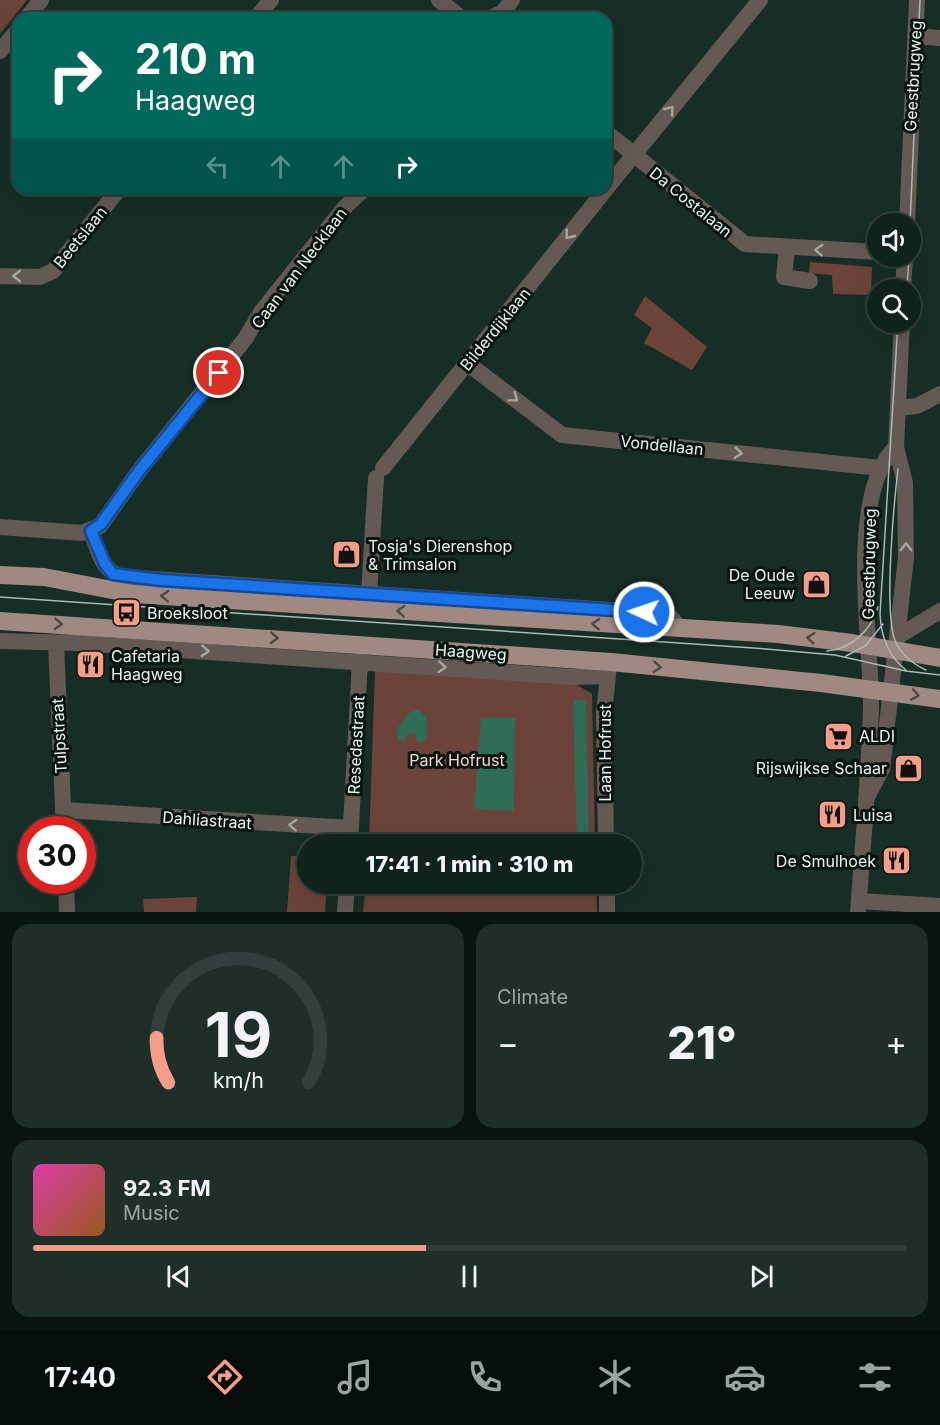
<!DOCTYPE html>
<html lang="en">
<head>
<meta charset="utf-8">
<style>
	:root { --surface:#10221c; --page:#1e2f29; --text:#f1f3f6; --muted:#9ca4a3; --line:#303f3b; --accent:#f49e88 }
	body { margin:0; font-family:Inter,sans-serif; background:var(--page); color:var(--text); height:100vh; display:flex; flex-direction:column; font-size:22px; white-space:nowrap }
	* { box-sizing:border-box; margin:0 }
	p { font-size:20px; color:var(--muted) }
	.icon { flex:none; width:33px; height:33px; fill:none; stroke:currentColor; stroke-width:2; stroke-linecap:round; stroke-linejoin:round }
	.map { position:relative; height:912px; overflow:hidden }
	.sheet { display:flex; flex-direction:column; gap:12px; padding:12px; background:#09130f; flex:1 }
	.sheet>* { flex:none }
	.hud { position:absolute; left:12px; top:12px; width:600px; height:183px; border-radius:18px; box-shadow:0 6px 24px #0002,0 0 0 2px var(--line); background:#00695c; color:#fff; overflow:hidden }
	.fabs { position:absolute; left:867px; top:213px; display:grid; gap:12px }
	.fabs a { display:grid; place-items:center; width:54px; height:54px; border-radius:50%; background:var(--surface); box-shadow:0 6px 24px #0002,0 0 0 2px var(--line); font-size:30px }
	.speed { position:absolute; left:18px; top:816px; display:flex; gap:12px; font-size:30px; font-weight:700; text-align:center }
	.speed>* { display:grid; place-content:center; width:78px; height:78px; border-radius:50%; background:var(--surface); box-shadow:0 6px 24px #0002,0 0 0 2px var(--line); line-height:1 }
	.speed .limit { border:9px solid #d22; background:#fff; color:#111 }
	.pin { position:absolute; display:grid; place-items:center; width:51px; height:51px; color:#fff; margin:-26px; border:3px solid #fff; border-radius:50%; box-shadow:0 2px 6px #0007 }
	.me { position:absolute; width:66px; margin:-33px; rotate:273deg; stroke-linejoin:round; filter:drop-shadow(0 0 4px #0008) }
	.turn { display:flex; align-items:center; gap:21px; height:126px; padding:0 24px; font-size:27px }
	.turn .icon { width:78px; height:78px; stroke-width:2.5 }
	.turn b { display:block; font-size:42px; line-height:51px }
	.lanes { display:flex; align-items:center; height:57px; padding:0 24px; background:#0003; justify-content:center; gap:30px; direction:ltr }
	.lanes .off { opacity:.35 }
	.big { font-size:45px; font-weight:800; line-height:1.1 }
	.sheet .widget { flex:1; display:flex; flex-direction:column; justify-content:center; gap:9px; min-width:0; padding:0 21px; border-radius:18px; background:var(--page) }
	.sheet .dial { align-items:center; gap:0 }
	.dial svg { height:156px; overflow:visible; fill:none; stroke:var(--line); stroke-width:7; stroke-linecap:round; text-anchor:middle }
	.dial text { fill:var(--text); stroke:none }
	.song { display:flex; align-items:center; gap:18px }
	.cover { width:72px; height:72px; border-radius:9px; background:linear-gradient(135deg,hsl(320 70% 55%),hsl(30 70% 35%)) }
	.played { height:6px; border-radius:3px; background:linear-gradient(90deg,var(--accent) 45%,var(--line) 45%) }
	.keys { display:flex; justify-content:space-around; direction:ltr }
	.heat { display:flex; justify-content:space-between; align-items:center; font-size:33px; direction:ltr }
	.sheet .tiles { flex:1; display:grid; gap:12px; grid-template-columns:1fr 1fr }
	.widget:last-child { grid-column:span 2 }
	.trip { position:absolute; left:297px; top:834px; width:345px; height:60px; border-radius:30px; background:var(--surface); box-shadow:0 6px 24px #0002,0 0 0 2px var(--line); font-weight:800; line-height:60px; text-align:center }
	.tabs { display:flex; height:96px; justify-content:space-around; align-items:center; background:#060e0b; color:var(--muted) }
	.tabs .icon { width:42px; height:42px }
	.tabs .on { color:var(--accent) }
	.tabs b { font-size:27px; color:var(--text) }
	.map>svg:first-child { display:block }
</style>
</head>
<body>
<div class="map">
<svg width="940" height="912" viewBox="0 0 940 912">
	<rect width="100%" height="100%" fill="#162e25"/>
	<!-- green -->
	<path fill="#6c4338" d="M 0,0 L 27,0 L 0,34 Z
		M 810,262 L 872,267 L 871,295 L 833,294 L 832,275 L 809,273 Z
		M 645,296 L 707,347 L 692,370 L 644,343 L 652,328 L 634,315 Z
		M 375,670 L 572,682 L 592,694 L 595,844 L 369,844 Z
		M 291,856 L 307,857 L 308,884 L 327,884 L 325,912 L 287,912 Z
		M 366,884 L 596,884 L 597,912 L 363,912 Z
		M 197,897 L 196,912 L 144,912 L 143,899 Z"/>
	<!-- water -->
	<path fill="#2f6d57" d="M 573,700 L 586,700 L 589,844 L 577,844 Z
		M 419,710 L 427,718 L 427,739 L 418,743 L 415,734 L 408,733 L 404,742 L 399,739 L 396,730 L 411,711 Z
		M 481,718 L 515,718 L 514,811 L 474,809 Z"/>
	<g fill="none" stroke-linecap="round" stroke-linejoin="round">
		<!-- minor -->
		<path stroke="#655956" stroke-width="16" d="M 439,0 L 461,18
			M 27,18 L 41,0
			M 256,18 L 271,0
			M 491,18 L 503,12 L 512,0
			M 915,36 L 940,38
			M 0,51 L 18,30
			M 606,132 L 745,244 L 878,252
			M 606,189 L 760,0
			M 907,224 L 917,0
			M 787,248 L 784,277 L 810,281
			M 0,276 L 40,277 L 53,271 L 119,189
			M 903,290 L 905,256
			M 467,363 L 562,435 L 881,468
			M 898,408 L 917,406 L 940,394
			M 383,468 L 606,189
			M 0,527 L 82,533 L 100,526 L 139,471 L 245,339 L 262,311 L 345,207 L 364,189
			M 91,531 C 98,549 102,573 123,577 L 668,614 L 681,629
			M 369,594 L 376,478
			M 897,637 L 940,611
			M 0,641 L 77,643 L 572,677 L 607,676
			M 56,643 L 64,830
			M 867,797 L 882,769 L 906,558 L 905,483 L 896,447 L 902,322
			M 63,810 L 351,828
			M 350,844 L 360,661
			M 606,844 L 604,713 L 609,666
			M 66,880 L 67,912
			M 607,884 L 607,912
			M 859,901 L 940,906
			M 345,912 L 347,884
			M 858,912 C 863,844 869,776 871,708 C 872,643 846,494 896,447"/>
		<!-- major -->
		<path stroke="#a08983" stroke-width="18" d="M 0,575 L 44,577 L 133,594 L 778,634 L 852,643 L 940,658
			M 0,621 L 611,662 L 821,683 L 940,699"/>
		<!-- tram -->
		<path stroke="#aabab4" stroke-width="1.5" d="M 910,224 L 920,0
			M 907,290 L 909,256
			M 898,322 L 880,614 C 881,637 888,656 906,670
			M 898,469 C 894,503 883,616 896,643 C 902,655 913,664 926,670
			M 0,597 L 766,649 L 835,655 L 906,671 L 940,675
			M 827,651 C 852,649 871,630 878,607
			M 846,656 L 865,646 L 883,624"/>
	</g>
	<!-- one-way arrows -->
	<defs><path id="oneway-chevron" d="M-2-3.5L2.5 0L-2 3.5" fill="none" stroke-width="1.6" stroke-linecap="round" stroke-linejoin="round" transform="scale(1.5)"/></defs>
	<g stroke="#a6a6a2">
		<use href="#oneway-chevron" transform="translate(670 110) rotate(-51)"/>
		<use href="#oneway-chevron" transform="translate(569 235) rotate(129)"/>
		<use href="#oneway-chevron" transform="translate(819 250) rotate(-177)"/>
		<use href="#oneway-chevron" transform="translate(17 276) rotate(-180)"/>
		<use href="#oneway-chevron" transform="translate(514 398) rotate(37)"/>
		<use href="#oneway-chevron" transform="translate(738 453) rotate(6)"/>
		<use href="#oneway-chevron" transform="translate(906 547) rotate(-90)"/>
		<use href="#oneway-chevron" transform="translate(205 651) rotate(4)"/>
		<use href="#oneway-chevron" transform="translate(442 667) rotate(4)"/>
		<use href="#oneway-chevron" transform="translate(293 825) rotate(-177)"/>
	</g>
	<g stroke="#4e4944">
		<use href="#oneway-chevron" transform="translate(165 596) rotate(-177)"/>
		<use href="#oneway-chevron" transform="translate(401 611) rotate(-176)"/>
		<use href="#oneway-chevron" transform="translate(58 624) rotate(4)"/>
		<use href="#oneway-chevron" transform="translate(596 624) rotate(-177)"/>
		<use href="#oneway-chevron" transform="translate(274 638) rotate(4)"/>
		<use href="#oneway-chevron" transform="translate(811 638) rotate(-174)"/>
		<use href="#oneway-chevron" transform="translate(657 667) rotate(5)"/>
		<use href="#oneway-chevron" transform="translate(915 695) rotate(11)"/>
	</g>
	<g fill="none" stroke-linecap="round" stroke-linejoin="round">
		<defs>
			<path id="route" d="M 219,373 L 139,471 L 101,524 L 91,531 L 105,564 L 113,574 L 161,580 L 644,612"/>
		</defs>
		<!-- route casing -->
		<use href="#route" stroke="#114b97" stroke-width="15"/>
		<!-- route -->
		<use href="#route" stroke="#1a73e8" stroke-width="10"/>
	</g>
	<!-- icons -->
	<defs>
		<symbol id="shop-square" viewBox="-11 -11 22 22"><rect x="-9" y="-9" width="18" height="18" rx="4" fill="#f49e88" stroke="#0a1410"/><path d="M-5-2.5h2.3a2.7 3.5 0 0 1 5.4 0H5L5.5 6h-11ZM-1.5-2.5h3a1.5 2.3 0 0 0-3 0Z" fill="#111"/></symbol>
		<symbol id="bus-square" viewBox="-11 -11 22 22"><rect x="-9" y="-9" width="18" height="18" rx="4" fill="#f49e88" stroke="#0a1410"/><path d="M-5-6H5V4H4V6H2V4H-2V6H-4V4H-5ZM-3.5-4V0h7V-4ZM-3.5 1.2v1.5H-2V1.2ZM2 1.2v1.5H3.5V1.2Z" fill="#111"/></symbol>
		<symbol id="restaurant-square" viewBox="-11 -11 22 22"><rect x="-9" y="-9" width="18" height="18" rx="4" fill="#f49e88" stroke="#0a1410"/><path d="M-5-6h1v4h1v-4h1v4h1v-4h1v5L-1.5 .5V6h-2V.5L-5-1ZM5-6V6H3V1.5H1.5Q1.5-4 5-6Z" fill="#111"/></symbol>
		<symbol id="supermarket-square" viewBox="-11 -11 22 22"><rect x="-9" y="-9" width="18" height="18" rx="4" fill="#f49e88" stroke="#0a1410"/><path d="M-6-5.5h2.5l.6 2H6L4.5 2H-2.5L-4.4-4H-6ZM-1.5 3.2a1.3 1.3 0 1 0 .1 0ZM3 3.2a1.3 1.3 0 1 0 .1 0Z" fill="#111"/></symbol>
	</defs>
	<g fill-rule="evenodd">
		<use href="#shop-square" x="330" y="538" width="33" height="33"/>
		<use href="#shop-square" x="800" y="568" width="33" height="33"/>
		<use href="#bus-square" x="110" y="596" width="33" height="33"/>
		<use href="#restaurant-square" x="74" y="648" width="33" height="33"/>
		<use href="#supermarket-square" x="822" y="720" width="33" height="33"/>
		<use href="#shop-square" x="892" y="752" width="33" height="33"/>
		<use href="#restaurant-square" x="816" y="798" width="33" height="33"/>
		<use href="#restaurant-square" x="880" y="844" width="33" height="33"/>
	</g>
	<g text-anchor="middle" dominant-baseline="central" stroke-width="6" stroke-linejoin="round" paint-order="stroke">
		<!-- street labels -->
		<g font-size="16" fill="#e6f4ee" stroke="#0a1410">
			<text transform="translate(913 76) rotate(-87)">Geestbrugweg</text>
			<text transform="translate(691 202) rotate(39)">Da Costalaan</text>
			<text transform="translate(80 237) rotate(-51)">Beetslaan</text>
			<text transform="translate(299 268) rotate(-53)">Caan van Necklaan</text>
			<text transform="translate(495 329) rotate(-51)">Bilderdijklaan</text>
			<text transform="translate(662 445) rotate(6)">Vondellaan</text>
			<text transform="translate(869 564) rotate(-89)">Geestbrugweg</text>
			<text transform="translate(471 652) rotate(4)">Haagweg</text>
			<text transform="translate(59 736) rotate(-93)">Tulpstraat</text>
			<text transform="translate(356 745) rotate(-87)">Resedastraat</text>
			<text transform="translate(605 753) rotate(-90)">Laan Hofrust</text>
			<text transform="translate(207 820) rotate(4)">Dahliastraat</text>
		</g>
		<!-- poi labels -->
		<g font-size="16" fill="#e6f4ee" stroke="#0a1410" text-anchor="start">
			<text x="368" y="546">Tosja's Dierenshop<tspan x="368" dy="18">&amp; Trimsalon</tspan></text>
			<text x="795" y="575" text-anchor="end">De Oude<tspan x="795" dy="18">Leeuw</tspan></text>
			<text x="147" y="613">Broeksloot</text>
			<text x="111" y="656">Cafetaria<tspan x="111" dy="18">Haagweg</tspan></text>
			<text x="859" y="736">ALDI</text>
			<text x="887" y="768" text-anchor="end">Rijswijkse Schaar</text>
			<text x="853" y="815">Luisa</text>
			<text x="876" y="861" text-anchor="end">De Smulhoek</text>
		</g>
		<!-- park labels -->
		<g font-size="16" fill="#f9d5cc" stroke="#0a1410">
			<text x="457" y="760">Park Hofrust</text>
		</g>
	</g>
</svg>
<div class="fabs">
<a><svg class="icon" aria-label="sound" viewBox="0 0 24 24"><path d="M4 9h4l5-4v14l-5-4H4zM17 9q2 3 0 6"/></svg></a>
<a><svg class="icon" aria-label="search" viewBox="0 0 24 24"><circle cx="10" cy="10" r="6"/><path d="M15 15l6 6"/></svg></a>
</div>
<div class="speed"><div class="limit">30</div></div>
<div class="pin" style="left:219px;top:373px;background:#d93025"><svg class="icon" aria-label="arrive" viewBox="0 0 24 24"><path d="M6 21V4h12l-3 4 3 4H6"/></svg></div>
<svg class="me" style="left:644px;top:612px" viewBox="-20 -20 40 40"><circle r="17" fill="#1a73e8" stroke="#fff" stroke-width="3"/><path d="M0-11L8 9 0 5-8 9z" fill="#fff"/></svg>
<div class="trip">17:41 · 1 min · 310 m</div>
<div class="hud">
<div class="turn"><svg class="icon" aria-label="right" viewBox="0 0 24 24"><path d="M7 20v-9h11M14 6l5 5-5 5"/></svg><div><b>210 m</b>Haagweg</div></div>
<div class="lanes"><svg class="icon off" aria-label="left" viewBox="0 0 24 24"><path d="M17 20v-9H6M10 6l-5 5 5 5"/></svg><svg class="icon off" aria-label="ahead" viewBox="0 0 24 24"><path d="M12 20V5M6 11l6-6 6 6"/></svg><svg class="icon off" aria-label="ahead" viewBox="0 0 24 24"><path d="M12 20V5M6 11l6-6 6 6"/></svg><svg class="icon" aria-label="right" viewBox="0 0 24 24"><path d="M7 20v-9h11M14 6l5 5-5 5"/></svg></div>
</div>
</div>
<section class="sheet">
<div class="tiles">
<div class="widget dial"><svg viewBox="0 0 100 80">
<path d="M14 69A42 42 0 1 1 86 69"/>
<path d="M14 69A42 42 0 0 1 8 46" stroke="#f49e88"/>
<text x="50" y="56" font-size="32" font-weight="700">19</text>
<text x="50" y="72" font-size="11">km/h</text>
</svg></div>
<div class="widget"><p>Climate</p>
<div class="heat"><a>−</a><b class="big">21°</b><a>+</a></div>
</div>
<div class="widget">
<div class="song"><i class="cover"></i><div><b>92.3 FM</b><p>Music</p></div></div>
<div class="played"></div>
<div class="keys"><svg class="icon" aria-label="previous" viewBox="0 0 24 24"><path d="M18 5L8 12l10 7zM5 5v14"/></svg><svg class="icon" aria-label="pause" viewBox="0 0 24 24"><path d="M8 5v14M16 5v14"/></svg><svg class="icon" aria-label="next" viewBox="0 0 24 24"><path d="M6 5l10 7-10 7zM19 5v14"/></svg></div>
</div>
</div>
</section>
<nav class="tabs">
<b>17:40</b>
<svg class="icon on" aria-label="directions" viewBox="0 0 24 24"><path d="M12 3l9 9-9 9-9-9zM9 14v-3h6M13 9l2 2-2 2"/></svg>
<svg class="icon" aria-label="music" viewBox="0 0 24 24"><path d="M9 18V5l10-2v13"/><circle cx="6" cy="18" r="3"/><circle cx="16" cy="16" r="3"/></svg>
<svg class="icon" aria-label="phone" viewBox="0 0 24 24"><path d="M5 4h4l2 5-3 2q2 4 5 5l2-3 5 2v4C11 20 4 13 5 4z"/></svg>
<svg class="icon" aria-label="climate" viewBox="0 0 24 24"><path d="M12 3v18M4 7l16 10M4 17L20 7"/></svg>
<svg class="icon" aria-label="car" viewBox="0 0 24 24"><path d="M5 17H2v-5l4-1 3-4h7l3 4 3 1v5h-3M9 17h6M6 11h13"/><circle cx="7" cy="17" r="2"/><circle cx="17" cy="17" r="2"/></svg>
<svg class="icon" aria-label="filters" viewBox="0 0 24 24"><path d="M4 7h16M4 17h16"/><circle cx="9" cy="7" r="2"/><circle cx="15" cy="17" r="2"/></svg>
</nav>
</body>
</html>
